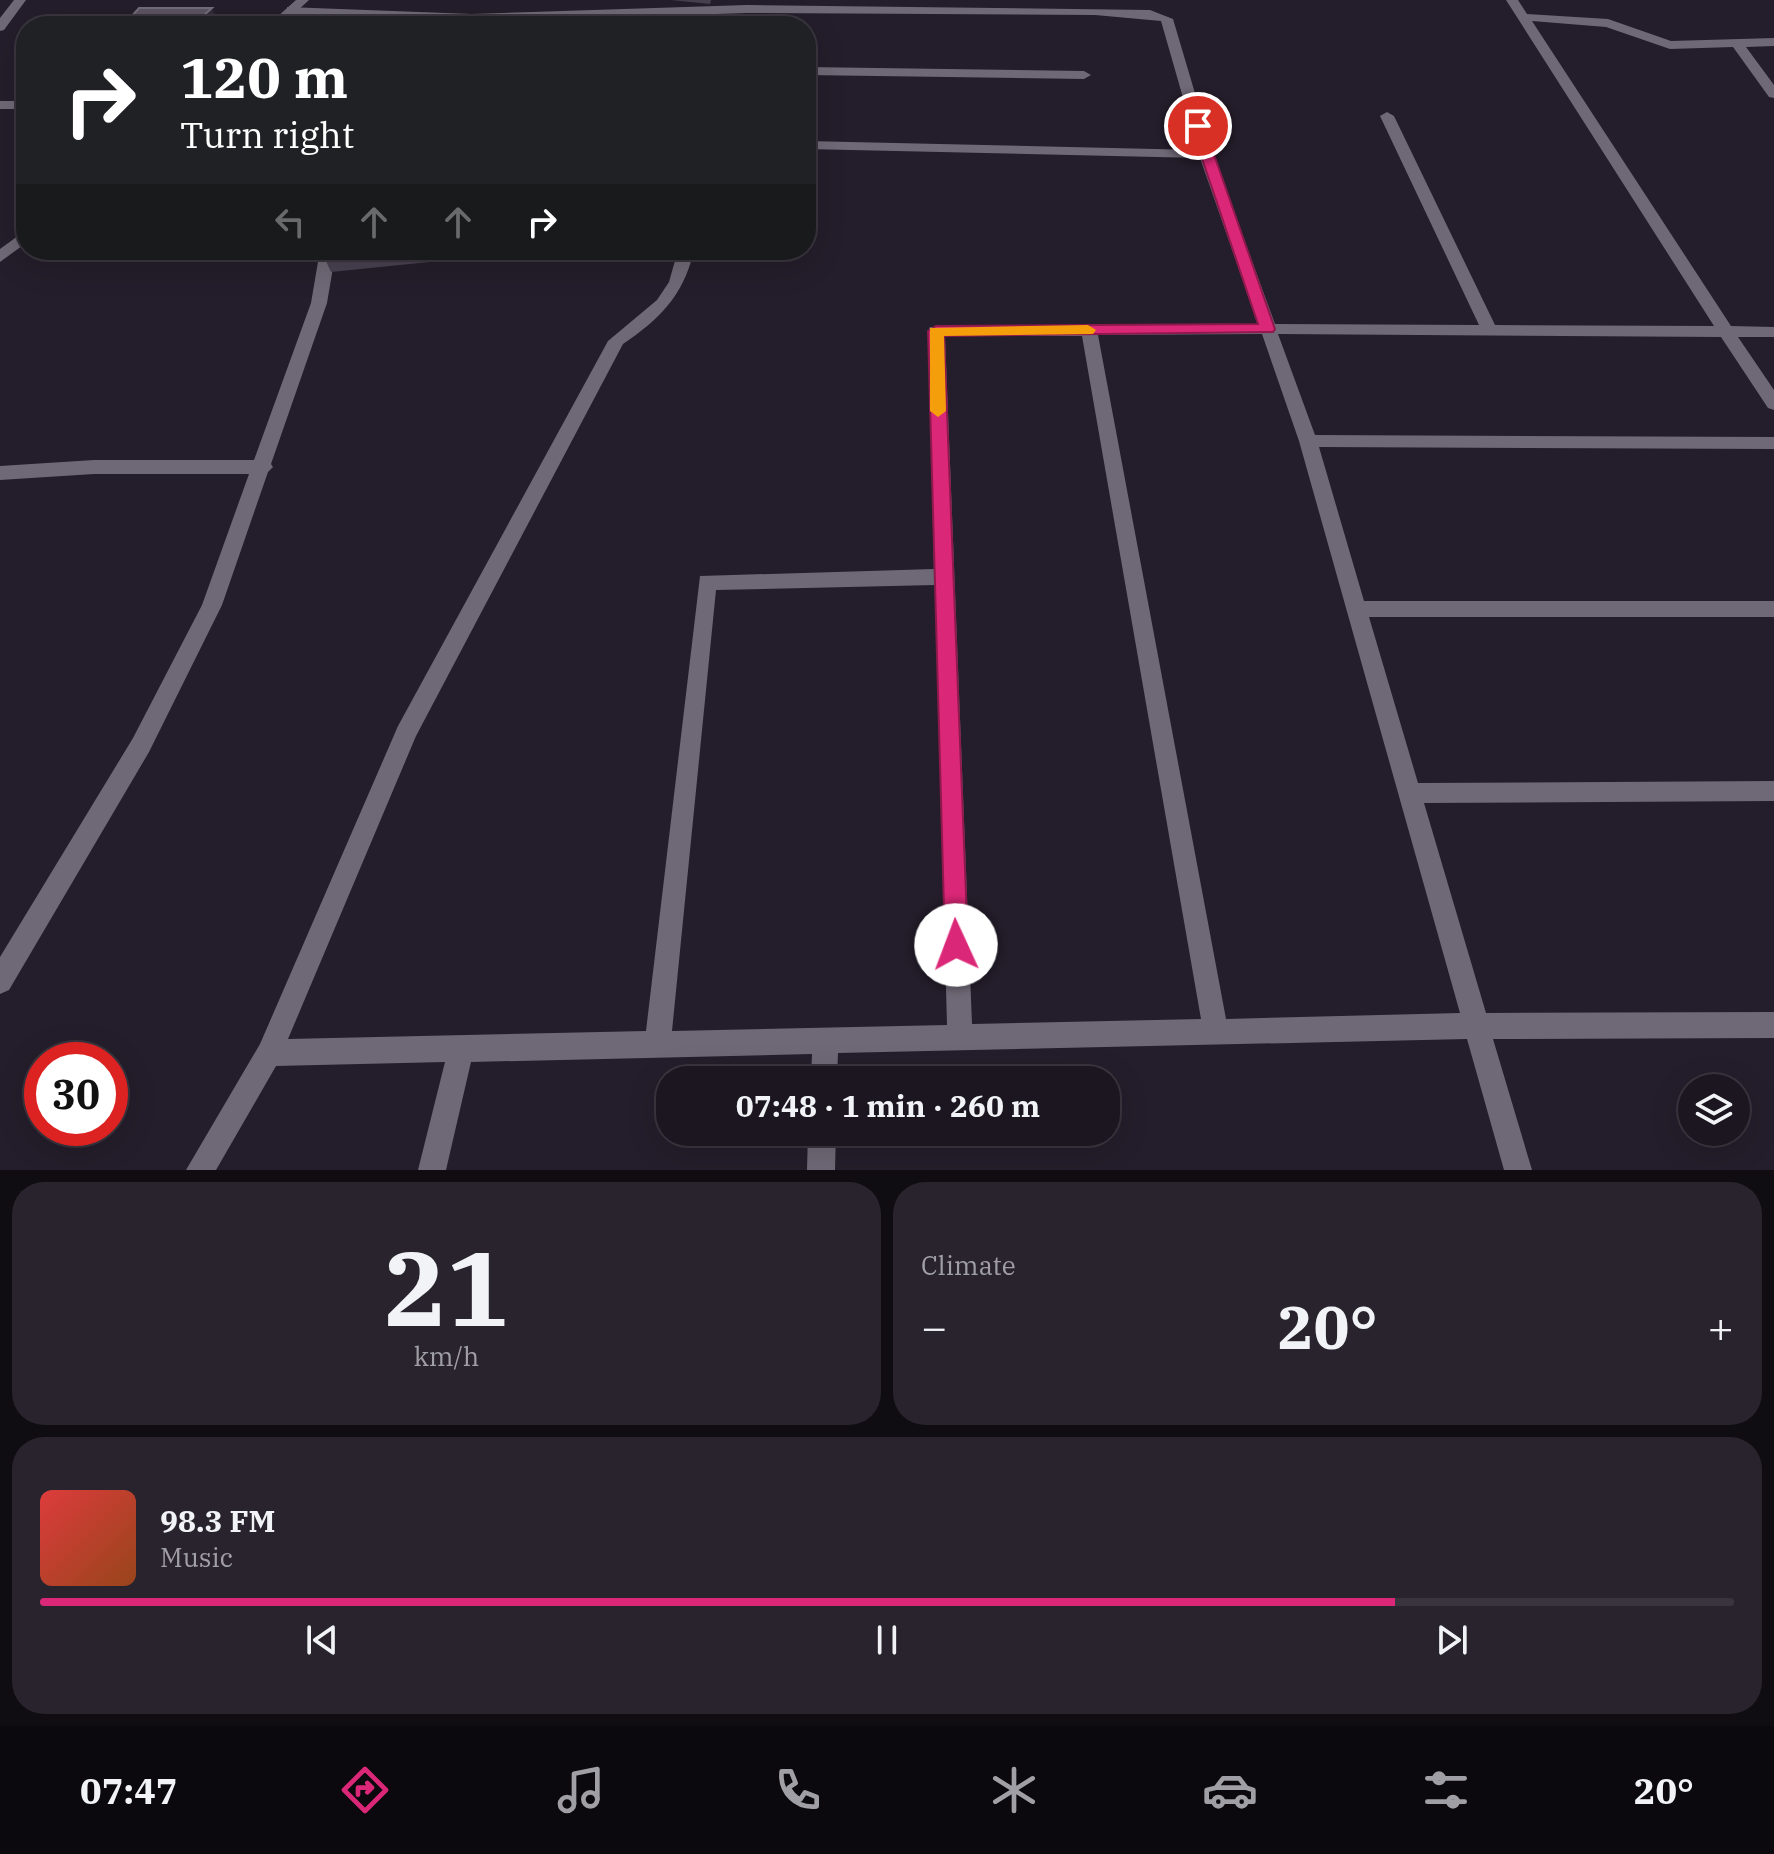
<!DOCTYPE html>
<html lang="en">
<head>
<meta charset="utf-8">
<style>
	:root { --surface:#1b1620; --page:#28232d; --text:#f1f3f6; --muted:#a09fa5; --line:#39353e; --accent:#db2777 }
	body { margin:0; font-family:"IBM Plex Serif",serif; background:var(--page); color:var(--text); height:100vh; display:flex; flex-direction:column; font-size:30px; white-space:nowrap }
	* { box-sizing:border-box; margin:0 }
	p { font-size:26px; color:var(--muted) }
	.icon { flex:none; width:44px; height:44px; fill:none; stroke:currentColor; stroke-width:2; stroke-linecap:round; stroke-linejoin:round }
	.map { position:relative; height:1170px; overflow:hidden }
	.panel { display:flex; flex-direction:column; gap:12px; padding:12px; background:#0f0c12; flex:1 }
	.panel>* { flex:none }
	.top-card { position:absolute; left:16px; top:16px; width:800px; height:244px; border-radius:32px; box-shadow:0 8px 32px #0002,0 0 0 2px var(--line); background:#202124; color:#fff; overflow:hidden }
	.tools { position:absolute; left:1678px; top:1074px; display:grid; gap:16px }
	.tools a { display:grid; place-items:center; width:72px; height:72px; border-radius:50%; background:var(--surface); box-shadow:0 8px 32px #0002,0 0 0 2px var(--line); font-size:40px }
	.speed { position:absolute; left:24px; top:1042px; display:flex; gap:16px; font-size:40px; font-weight:700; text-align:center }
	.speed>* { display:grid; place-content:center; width:104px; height:104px; border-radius:50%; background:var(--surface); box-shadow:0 8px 32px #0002,0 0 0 2px var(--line); line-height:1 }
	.speed .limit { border:12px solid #d22; background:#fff; color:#111 }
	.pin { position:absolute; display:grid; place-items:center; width:68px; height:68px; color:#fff; margin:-34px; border:4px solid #fff; border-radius:50%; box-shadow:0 2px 8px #0007 }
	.me { position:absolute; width:88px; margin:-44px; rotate:358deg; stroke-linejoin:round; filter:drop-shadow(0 0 6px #0008) }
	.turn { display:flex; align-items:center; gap:28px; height:168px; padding:0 32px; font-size:36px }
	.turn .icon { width:104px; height:104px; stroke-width:2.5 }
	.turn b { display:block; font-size:56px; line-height:68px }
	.lanes { display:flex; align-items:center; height:76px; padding:0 32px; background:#0003; justify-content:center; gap:40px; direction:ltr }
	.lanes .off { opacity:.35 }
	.big { font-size:60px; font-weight:700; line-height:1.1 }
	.panel .widget { flex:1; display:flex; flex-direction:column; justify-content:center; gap:12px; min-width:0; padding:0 28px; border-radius:32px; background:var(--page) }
	.panel .dial { align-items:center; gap:0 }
	.dial b { font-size:104px; line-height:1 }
	.song { display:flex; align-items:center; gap:24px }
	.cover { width:96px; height:96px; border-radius:12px; background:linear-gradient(135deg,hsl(0 70% 55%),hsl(20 70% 35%)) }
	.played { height:8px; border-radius:4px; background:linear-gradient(90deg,var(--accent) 80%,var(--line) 80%) }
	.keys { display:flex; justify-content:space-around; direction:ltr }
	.heat { display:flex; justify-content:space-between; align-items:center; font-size:44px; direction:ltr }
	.panel .tiles { flex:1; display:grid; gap:12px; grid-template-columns:1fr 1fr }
	.widget:last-child { grid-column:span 2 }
	.trip { position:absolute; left:656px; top:1066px; width:464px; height:80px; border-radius:32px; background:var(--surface); box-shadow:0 8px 32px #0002,0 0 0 2px var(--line); font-weight:700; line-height:80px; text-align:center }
	.tabs { display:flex; height:128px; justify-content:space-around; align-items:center; background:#0b090d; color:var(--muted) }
	.tabs .icon { width:56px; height:56px }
	.tabs .selected { color:var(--accent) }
	.tabs b { font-size:36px; color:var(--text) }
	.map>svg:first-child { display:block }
</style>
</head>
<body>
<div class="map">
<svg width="1774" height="1170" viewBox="0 0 1774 1170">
	<rect width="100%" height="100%" fill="#241d2b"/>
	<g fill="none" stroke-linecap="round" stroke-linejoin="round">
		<!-- minor -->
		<path fill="#6f6876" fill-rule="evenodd" d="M 14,0 L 26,0 L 4,30 L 0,31 L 0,18 Z
			M 1506,0 L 1518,0 L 1527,14 L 1608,19 L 1671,41 L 1774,38 L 1774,46 L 1746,47 L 1774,85 L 1774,98 L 1769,97 L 1733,47 L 1670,49 L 1606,27 L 1532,21 L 1731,326 L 1774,327 L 1774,337 L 1738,337 L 1774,390 L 1774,410 L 1768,408 L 1721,337 L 1278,334 L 1315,435 L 1774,437 L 1774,449 L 1319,447 L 1364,601 L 1774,601 L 1774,617 L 1369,617 L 1418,783 L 1774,781 L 1774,801 L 1424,803 L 1486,1013 L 1774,1012 L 1774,1038 L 1493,1039 L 1532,1170 L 1504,1170 L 1467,1039 L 838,1053 L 837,1080 L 811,1080 L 812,1054 L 471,1062 L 446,1170 L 418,1170 L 445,1062 L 276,1066 L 216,1170 L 186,1170 L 260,1044 L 398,726 L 608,341 L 657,300 L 669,282 L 678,250 L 694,250 C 684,295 660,319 623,344 L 416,736 L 288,1039 L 646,1031 L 700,576 L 934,569 L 928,331 L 930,327 L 1258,324 L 1200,158 L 806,149 L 806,141 L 1198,150 L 1161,21 L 1095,15 L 747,13 L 472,22 L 291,14 L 287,13 L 287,7 L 472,14 L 747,5 L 1150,10 L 1173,19 L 1213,154 L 1275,324 L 1479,325 L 1380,116 L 1387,112 L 1394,116 L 1495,325 L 1714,326 ZM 1262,334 L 1299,441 L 1460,1013 L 1226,1019 L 1098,335 ZM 945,336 L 1082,336 L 1201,1019 L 972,1024 ZM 935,585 L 947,1025 L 672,1031 L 716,590 Z
			M 806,67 L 1084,71 L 1091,75 L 1084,79 L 806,75 Z
			M 0,101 L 26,101 L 26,109 L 0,109 Z
			M 320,250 L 336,250 L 327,303 L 271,464 L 273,467 L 268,472 L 222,605 L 149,752 L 9,990 L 0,994 L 0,957 L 133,738 L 202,605 L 249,474 L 94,474 L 0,480 L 0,466 L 94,460 L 254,460 L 311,303 Z
			M 808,1132 L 836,1132 L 835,1170 L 807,1170 Z"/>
		<!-- tertiary -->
		<path fill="#6f6876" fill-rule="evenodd" d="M 296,0 L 309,0 L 281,26 L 267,26 Z
			M 26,230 L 26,243 L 0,262 L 0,249 Z"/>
	</g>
	<!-- wall -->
	<path fill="#48404f" d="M 671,0 L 711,0 L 710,4 Z
		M 321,250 L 469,250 L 469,258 L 331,272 Z"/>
	<!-- shaded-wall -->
	<path fill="#322a39" d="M 212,8 L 220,26 L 192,26 Z"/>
	<!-- building -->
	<path fill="#5b5361" stroke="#736c7a" stroke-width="2" d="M 139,8 L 212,8 L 192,26 L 123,26 Z"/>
	<!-- route -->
	<path fill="#db2777" stroke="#8e194d" stroke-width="2" d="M 1198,122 L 1204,126 L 1275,329 L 1273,332 L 944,336 L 968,945 L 964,953 L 956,956 L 948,953 L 945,945 L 928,331 L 936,326 L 1258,324 L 1191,126 Z"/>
	<!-- slow -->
	<path fill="#f59e0b" d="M 1088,325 L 1096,330 L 1093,334 L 944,336 L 946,411 L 938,417 L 930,411 L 930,328 Z"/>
</svg>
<div class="tools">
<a><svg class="icon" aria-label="layers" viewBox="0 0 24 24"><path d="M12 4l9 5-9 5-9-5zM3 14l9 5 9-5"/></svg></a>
</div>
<div class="speed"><div class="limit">30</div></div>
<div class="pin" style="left:1198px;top:126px;background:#d93025"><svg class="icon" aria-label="arrive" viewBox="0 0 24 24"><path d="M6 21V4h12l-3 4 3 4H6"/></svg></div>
<svg class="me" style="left:956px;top:945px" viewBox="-20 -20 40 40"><circle r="19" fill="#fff"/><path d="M0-13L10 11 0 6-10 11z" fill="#db2777"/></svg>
<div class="trip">07:48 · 1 min · 260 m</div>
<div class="top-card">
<div class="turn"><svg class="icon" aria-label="right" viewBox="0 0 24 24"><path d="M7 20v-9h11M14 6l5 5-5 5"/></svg><div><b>120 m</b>Turn right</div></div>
<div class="lanes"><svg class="icon off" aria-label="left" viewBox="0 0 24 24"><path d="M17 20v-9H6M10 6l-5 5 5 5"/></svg><svg class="icon off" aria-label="ahead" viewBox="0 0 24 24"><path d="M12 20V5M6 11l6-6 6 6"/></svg><svg class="icon off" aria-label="ahead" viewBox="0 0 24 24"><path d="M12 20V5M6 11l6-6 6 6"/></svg><svg class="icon" aria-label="right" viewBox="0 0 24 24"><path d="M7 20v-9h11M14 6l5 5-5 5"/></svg></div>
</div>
</div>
<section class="panel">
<div class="tiles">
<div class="widget dial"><b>21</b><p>km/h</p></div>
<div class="widget"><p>Climate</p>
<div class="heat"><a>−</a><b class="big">20°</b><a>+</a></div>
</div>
<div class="widget">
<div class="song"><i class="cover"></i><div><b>98.3 FM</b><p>Music</p></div></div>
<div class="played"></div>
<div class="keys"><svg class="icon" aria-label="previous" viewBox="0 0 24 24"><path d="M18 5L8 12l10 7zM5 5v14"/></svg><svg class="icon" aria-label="pause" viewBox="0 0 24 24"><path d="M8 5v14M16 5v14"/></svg><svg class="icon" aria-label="next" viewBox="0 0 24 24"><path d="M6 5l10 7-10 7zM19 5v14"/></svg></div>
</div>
</div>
</section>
<nav class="tabs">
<b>07:47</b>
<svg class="icon selected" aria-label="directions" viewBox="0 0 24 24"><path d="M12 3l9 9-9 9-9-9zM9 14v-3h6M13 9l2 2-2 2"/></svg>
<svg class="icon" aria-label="music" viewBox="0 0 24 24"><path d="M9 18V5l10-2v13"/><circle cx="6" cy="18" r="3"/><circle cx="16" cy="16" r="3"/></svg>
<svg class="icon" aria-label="phone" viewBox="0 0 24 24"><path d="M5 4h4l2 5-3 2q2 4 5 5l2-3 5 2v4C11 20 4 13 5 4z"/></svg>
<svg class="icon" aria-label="climate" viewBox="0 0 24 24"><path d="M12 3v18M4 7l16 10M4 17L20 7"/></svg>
<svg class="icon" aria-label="car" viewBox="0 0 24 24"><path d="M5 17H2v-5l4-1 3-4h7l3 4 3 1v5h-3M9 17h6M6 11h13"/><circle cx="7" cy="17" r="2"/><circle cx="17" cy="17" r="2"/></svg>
<svg class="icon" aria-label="filters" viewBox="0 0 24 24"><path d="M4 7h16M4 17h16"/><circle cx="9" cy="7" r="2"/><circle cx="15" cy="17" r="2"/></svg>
<b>20°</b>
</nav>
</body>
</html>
